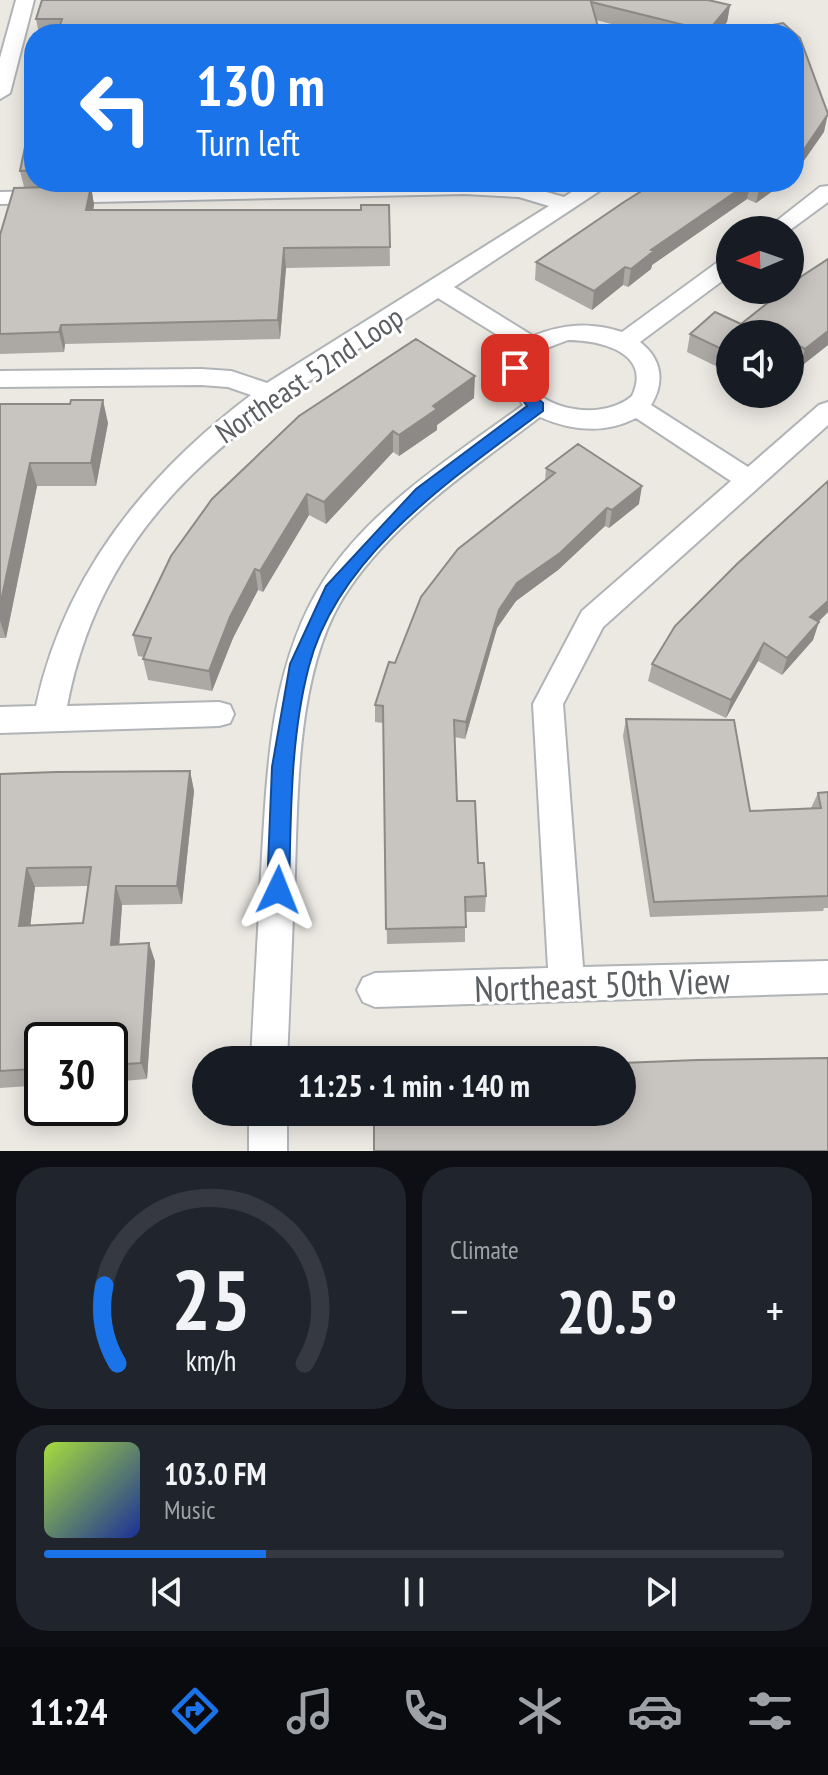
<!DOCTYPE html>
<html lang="en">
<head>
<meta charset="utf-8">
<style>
	:root { --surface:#171b24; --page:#20242c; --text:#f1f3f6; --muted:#9ea1a6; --line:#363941; --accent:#1a73e8 }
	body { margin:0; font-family:"PT Sans Narrow",sans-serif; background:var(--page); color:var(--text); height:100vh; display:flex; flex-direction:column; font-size:30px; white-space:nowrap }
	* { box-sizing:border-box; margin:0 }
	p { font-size:26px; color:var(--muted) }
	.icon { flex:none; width:44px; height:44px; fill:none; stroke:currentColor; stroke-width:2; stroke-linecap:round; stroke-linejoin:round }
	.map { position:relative; height:1151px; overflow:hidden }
	.drawer { display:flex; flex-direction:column; gap:16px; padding:16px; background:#0d0f14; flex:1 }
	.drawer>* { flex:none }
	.banner { position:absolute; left:24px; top:24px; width:780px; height:168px; border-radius:32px; box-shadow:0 4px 20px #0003; background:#1a73e8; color:#fff; overflow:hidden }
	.needle { width:52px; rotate:268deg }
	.controls { position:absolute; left:716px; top:216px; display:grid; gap:16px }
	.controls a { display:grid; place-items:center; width:88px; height:88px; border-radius:50%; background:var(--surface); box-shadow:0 4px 20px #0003; font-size:40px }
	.speed { position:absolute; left:24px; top:1022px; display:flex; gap:16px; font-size:40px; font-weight:700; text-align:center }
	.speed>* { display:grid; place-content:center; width:104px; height:104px; border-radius:50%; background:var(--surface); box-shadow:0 4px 20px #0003; line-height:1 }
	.speed .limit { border:4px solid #111; border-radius:12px; background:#fff; color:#111 }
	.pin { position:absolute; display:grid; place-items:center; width:68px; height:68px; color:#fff; margin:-34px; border-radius:16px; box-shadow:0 4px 12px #0006 }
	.me { position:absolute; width:88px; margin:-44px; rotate:2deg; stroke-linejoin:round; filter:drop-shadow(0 0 6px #0008) }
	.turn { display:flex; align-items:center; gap:28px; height:168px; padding:0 40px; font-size:36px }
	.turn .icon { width:104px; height:104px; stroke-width:2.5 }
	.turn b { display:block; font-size:56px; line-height:68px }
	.big { font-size:60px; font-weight:700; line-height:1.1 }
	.drawer .card { flex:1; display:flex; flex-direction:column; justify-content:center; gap:12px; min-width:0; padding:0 28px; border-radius:32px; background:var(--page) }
	.drawer .dial { align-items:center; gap:0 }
	.dial svg { height:208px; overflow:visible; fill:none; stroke:var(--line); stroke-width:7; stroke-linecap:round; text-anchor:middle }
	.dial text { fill:var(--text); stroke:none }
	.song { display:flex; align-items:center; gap:24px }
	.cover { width:96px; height:96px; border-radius:12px; background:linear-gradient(135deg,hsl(80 70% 55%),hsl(230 70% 35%)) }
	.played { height:8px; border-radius:4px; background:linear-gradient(90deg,var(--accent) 30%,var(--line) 30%) }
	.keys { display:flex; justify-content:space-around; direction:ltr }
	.heat { display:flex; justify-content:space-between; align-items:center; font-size:44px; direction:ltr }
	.drawer .tiles { flex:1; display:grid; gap:16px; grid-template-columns:1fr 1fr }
	.card:last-child { grid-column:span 2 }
	.trip { position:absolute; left:192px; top:1046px; width:444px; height:80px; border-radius:40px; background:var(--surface); box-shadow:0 4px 20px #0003; font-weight:700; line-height:80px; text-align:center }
	.tabs { display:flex; height:128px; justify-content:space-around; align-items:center; background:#090b0e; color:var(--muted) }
	.tabs .icon { width:56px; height:56px }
	.tabs .on { color:var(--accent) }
	.tabs b { font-size:36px; color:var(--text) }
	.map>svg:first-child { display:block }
</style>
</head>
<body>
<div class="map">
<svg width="828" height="1151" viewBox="0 0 828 1151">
	<rect width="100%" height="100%" fill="#ece9e3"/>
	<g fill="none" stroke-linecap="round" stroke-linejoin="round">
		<defs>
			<path id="minor" d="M 16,0 L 34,0 L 10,93 L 0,99 L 0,58 Z
				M 472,182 L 521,185 L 564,197 L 587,182 L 613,182 L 454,287 L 533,336 C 564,324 589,322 622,332 L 722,259 L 730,257 L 730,275 L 640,342 C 662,359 665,382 651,405 L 748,467 L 819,405 L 828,402 L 828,425 L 603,627 L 563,704 L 583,967 L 828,961 L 828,993 L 375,1007 L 363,1002 L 357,990 L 363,978 L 375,973 L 548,968 L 533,704 L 582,611 L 731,481 L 636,418 C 605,434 572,431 540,417 C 472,469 397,518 348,590 C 297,664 298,786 295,872 C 292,935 290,997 287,1060 L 251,1060 C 254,998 258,935 261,873 C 267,774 269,666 324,580 C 372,506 454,456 523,405 L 505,377 L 507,360 L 517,347 L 438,298 C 270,406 108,492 67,706 L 219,702 L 230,705 L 234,714 L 230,723 L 219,726 L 0,733 L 0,707 L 36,706 C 64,576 146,474 251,395 L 228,387 L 201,385 L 0,387 L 0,371 L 201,369 L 231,371 L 267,383 L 549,206 L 519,197 L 465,194 L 0,204 L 0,192 ZM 568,340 C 599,340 653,352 632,396 C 595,428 511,401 531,362 C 538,349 556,345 568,340 Z
				M 828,186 L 828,202 L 790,230 L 765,230 L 820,187 Z
				M 249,1112 L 287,1112 L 287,1151 L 249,1151 Z"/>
		</defs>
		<!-- minor casing -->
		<use href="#minor" stroke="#b0b4b7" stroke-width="4"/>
		<!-- minor -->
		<use href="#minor" fill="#fff" fill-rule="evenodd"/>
	</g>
	<!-- wall -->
	<path fill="#aca9a5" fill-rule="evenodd" d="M 42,0 L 708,0 L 730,5 L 727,22 L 717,34 L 650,34 L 596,20 L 600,34 L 39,34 L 36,19 Z
		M 34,106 L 34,182 L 99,182 L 98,187 L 91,187 L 94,205 L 93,210 L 361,210 L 389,205 L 390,266 L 286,268 L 280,339 L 65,344 L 64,352 L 0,354 L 0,235 L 24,187 L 20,171 Z
		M 664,182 L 785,182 L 756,203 L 747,199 L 652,265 L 651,269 L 628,287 L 623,285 L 592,310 L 535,280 L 536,262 Z
		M 741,324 L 828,345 L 800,367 L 730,334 L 730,373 L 687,352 L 690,334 Z
		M 474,398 L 437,425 L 437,430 L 399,456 L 393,452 L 326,524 L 309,515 L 263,592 L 258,590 L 233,638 L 212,691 L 148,680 L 143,659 L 144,657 L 138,656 L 133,635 L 212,499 Z
		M 0,404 L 108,423 L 96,486 L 37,486 L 6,638 L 0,638 Z
		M 546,468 L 639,504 L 609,528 L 605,526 L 558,570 L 516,601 L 497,628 L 465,739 L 454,737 L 457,801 L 478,863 L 486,896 L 485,912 L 465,912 L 465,942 L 387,944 L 383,723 L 375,722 L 375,705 L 395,663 L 545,481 Z
		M 828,481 L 828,612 L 818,622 L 813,640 L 782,675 L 758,661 L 726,718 L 648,681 L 652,664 Z
		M 626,719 L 750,811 L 811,808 L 818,793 L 828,792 L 828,908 L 824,908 L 823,911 L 650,917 L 623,736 Z
		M 190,771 L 194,791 L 182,904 L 122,905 L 119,945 L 155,961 L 147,1079 L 110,1082 L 110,1040 L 42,1040 L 42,1108 L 73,1108 L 38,1110 L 29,1094 L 30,1086 L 0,1088 L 0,774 ZM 88,886 L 83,923 L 30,926 L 35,887 Z"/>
	<!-- shaded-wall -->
	<path fill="#8c8986" d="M 730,5 L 727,22 L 717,34 L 707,34 L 708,31 Z
		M 828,114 L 824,132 L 794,175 L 794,160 Z
		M 750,182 L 751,182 L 747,199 L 652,265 L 651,269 L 628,287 L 631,269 L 651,250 Z
		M 765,182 L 785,182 L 756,203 L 760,185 Z
		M 91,186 L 94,205 L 90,230 L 86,210 Z
		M 284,248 L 286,268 L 280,339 L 278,320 Z
		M 625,267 L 623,285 L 592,310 L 594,291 Z
		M 61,325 L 65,344 L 64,352 L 59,332 Z
		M 828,331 L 828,345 L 800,367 L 805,349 Z
		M 796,344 L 791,362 L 790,363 L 790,349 Z
		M 475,376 L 474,398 L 437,425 L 437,430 L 399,456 L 399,435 L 433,406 Z
		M 103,400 L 108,423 L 96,486 L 91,463 Z
		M 393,431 L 393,452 L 326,524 L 324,502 Z
		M 30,463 L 37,486 L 6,638 L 0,621 L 0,606 Z
		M 642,486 L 639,504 L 609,528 L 612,510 Z
		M 307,494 L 309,515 L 263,592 L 260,571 Z
		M 607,508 L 605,526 L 558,570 L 516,601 L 497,628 L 465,739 L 466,722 L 499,610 L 517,583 Z
		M 255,569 L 258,590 L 233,638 L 212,691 L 209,671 L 230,617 Z
		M 828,601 L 828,612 L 805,635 L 810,617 Z
		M 819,622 L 813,640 L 782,675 L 787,658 Z
		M 764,643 L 758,661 L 726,718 L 731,700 Z
		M 190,771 L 194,791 L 182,904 L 177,886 Z
		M 27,868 L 35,887 L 28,945 L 19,926 Z
		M 116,886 L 122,905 L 118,963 L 111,945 Z
		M 149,943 L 155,961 L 147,1079 L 141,1063 Z"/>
	<!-- building -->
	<path fill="#c8c4c0" stroke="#8c8986" stroke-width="2" fill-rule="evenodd" d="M 42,0 L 708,0 L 730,5 L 708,31 L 591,2 L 600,34 L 57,34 L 62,19 L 36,19 Z
		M 783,23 L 800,38 L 828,114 L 799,157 L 794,160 L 794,34 L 726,34 Z
		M 34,106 L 34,170 L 20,171 L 33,109 Z
		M 656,182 L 662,183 L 664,182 L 750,182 L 651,250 L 654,251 L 631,269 L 625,267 L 594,291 L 536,262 L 624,202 Z
		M 91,186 L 86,210 L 361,210 L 361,205 L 389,205 L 390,247 L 284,248 L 278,320 L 61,325 L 59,332 L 0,334 L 0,235 L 14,188 Z
		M 828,259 L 828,331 L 805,349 L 796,344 L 790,349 L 790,334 L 730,334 L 730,353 L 690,334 L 715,312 L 741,324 L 784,290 L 790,290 L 790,286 L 802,276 Z
		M 416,339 L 475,376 L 433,406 L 437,409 L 399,435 L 393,431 L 324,502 L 307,494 L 260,571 L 255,569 L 230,617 L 209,671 L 143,659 L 151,638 L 133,635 L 171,556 L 212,499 L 299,416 Z
		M 71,400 L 103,400 L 91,463 L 30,463 L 0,606 L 0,404 L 70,404 Z
		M 578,444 L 642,486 L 612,510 L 607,508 L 560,553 L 517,583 L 499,610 L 466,722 L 454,720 L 457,801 L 475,801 L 478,863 L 484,863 L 486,896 L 465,897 L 466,927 L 386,929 L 383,706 L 375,705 L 389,662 L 395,663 L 421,597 L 458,549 L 555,473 L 546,468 Z
		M 828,481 L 828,601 L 810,617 L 819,622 L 787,658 L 764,643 L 731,700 L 652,664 L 675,626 L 737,564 Z
		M 626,719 L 734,720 L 750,811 L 821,808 L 818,793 L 828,792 L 828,896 L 654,902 Z
		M 190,771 L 177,886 L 116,886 L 111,945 L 149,943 L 141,1063 L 110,1065 L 110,1040 L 42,1040 L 42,1094 L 29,1094 L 32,1069 L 0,1071 L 0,774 L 56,772 ZM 91,867 L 83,923 L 19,926 L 27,868 Z
		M 828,1058 L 828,1151 L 374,1151 L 374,1112 L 622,1112 L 622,1063 L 697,1060 Z"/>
	<!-- route -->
	<path fill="#1a73e8" stroke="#114b97" stroke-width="2" d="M 515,363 L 523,368 L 530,392 L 543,403 L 543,411 C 456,476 338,554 309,666 C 290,738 291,816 289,890 L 285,897 L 278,900 L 270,897 L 267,890 L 272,767 L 290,664 L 326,586 L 416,489 L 527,406 L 509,382 L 507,368 Z"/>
	<g text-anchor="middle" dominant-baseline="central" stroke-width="6" stroke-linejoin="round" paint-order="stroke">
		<!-- street labels -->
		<g font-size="30" fill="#5b5f62" stroke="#fff">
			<text transform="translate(309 374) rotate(-34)">Northeast 52nd Loop</text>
		</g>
		<!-- near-street labels -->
		<g font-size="36" fill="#5b5f62" stroke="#fff">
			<text transform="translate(602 984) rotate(-2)">Northeast 50th View</text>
		</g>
	</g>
</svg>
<div class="controls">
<a><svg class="needle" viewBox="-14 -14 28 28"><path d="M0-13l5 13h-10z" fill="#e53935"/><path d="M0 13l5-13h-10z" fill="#9ea1a6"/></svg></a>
<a><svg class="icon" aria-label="sound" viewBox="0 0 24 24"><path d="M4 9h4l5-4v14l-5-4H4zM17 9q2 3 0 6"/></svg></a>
</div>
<div class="speed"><div class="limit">30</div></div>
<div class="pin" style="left:515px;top:368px;background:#d93025"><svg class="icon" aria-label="arrive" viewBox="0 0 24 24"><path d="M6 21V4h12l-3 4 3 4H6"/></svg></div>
<svg class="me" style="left:278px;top:890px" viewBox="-20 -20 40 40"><path d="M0-17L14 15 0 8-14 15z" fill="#1a73e8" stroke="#fff" stroke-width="4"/></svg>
<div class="trip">11:25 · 1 min · 140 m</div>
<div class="banner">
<div class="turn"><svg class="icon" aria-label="left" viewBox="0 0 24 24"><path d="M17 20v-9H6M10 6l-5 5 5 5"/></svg><div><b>130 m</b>Turn left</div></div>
</div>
</div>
<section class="drawer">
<div class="tiles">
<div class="card dial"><svg viewBox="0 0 100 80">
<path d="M14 69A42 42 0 1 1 86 69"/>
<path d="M14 69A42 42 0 0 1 9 39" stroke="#1a73e8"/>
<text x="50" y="56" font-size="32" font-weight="700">25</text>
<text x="50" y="72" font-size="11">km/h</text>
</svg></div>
<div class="card"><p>Climate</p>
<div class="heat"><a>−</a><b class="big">20.5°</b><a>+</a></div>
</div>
<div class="card">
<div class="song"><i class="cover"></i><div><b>103.0 FM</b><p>Music</p></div></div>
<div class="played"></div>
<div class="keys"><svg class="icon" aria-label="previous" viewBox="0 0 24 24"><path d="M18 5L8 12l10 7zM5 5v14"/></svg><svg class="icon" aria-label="pause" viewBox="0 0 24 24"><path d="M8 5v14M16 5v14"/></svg><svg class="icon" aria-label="next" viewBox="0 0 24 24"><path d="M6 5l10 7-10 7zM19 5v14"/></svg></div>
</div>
</div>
</section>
<nav class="tabs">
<b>11:24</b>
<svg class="icon on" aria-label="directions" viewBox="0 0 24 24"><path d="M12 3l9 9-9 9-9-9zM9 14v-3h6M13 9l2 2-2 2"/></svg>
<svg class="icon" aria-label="music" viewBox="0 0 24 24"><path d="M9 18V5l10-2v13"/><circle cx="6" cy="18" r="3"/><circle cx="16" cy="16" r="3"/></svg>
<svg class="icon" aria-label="phone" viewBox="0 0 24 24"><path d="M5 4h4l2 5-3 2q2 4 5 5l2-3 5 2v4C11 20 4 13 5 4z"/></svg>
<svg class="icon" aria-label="climate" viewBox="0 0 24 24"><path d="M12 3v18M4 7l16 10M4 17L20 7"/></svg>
<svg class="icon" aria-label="car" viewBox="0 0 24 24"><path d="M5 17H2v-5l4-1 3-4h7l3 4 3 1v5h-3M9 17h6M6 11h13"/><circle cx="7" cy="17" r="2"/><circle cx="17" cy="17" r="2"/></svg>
<svg class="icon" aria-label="filters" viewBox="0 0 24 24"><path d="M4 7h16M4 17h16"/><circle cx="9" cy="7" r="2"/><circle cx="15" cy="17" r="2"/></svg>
</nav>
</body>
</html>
